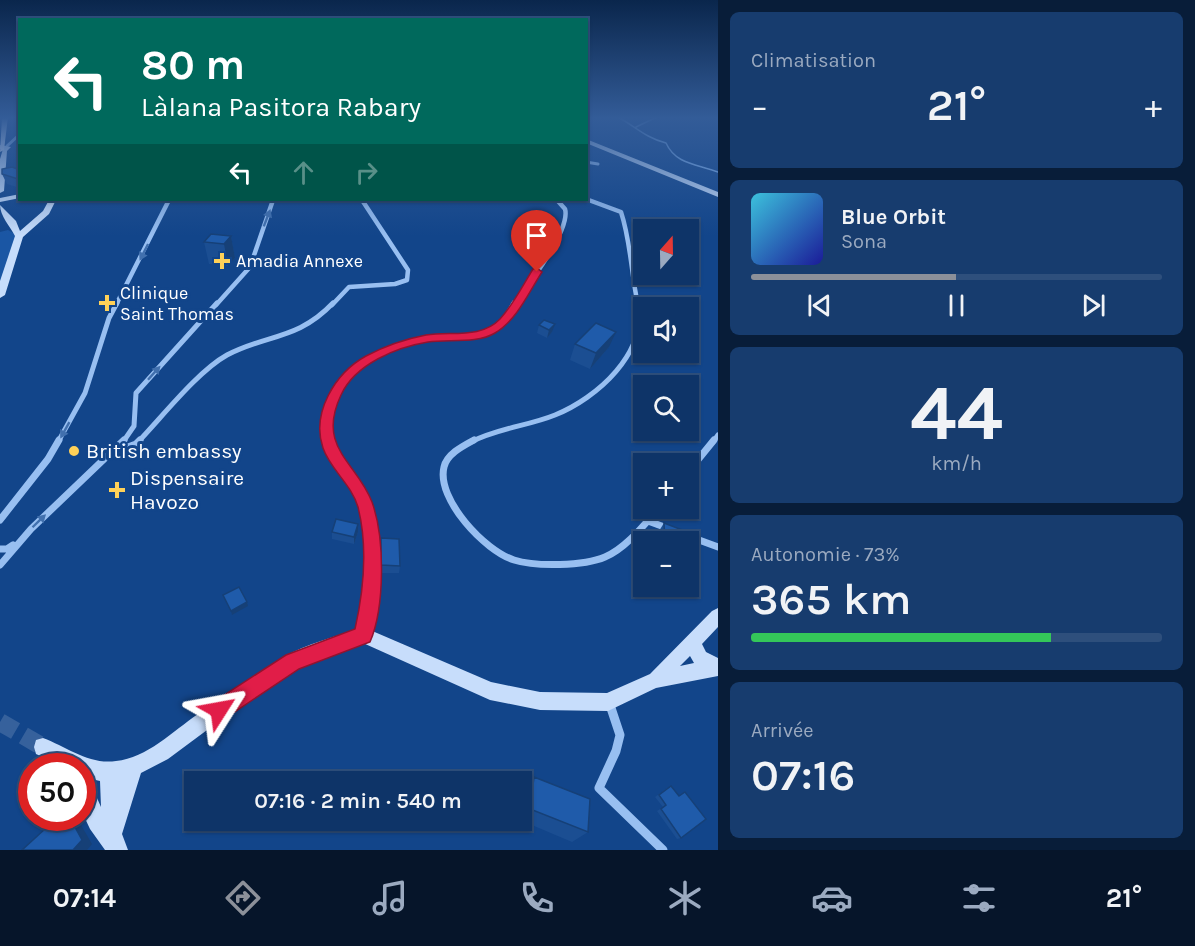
<!DOCTYPE html>
<html lang="fr">
<head>
<meta charset="utf-8">
<style>
	:root { --surface:#0e3468; --page:#173c6e; --text:#f1f3f6; --muted:#9baac0; --line:#2e4f7c; --accent:#8c9099 }
	body { margin:0; font-family:Karla,sans-serif; background:var(--page); color:var(--text); height:100vh; display:flex; flex-direction:column; font-size:22px; white-space:nowrap }
	* { box-sizing:border-box; margin:0 }
	p { font-size:20px; color:var(--muted) }
	.icon { flex:none; width:33px; height:33px; fill:none; stroke:currentColor; stroke-width:2; stroke-linecap:round; stroke-linejoin:round }
	.map { position:relative; flex:1; overflow:hidden }
	.details { display:flex; flex-direction:column; gap:12px; padding:12px; background:#081d39; width:477px }
	.details>* { flex:none }
	.top-card { position:absolute; left:18px; top:18px; width:570px; height:183px; border-radius:0px; box-shadow:0 2px 4px #0004,0 0 0 2px var(--line); background:#00695c; color:#fff; overflow:hidden }
	.needle { width:39px; rotate:20deg }
	.fabs { position:absolute; left:633px; top:219px; display:grid; gap:12px }
	.fabs a { display:grid; place-items:center; width:66px; height:66px; border-radius:0px; background:var(--surface); box-shadow:0 2px 4px #0004,0 0 0 2px var(--line); font-size:30px }
	.speed { position:absolute; left:18px; top:753px; display:flex; gap:12px; font-size:30px; font-weight:700; text-align:center }
	.speed>* { display:grid; place-content:center; width:78px; height:78px; border-radius:50%; background:var(--surface); box-shadow:0 2px 4px #0004,0 0 0 2px var(--line); line-height:1 }
	.speed .limit { border:9px solid #d22; background:#fff; color:#111 }
	.pin { position:absolute; display:grid; place-items:center; width:51px; height:51px; color:#fff; margin:-62px -26px; border-radius:50% 50% 50% 0; rotate:-45deg; box-shadow:0 0 6px #0007 }
	.pin .icon { rotate:45deg }
	.me { position:absolute; width:66px; margin:-33px; rotate:56deg; stroke-linejoin:round; filter:drop-shadow(0 0 4px #0008) }
	.turn { display:flex; align-items:center; gap:21px; height:126px; padding:0 24px; font-size:27px }
	.turn .icon { width:78px; height:78px; stroke-width:2.5 }
	.turn b { display:block; font-size:42px; line-height:51px }
	.lanes { display:flex; align-items:center; height:57px; padding:0 24px; background:#0003; justify-content:center; gap:30px; direction:ltr }
	.lanes .off { opacity:.35 }
	.big { font-size:45px; font-weight:600; line-height:1.1 }
	.details .widget { flex:1; display:flex; flex-direction:column; justify-content:center; gap:9px; min-width:0; padding:0 21px; border-radius:9px; background:var(--page) }
	.details .dial { align-items:center; gap:0 }
	.dial b { font-size:78px; line-height:1 }
	.song { display:flex; align-items:center; gap:18px }
	.cover { width:72px; height:72px; border-radius:9px; background:linear-gradient(135deg,hsl(190 70% 55%),hsl(240 70% 35%)) }
	.played { height:6px; border-radius:3px; background:linear-gradient(90deg,var(--accent) 50%,var(--line) 50%) }
	.keys { display:flex; justify-content:space-around; direction:ltr }
	.heat { display:flex; justify-content:space-between; align-items:center; font-size:33px; direction:ltr }
	.charge { height:9px; border-radius:4px; background:linear-gradient(90deg,#34c759 73%,var(--line) 0) }
	.trip { position:absolute; left:184px; top:771px; width:348px; height:60px; border-radius:0px; background:var(--surface); box-shadow:0 2px 4px #0004,0 0 0 2px var(--line); font-weight:600; line-height:60px; text-align:center }
	.tabs { display:flex; height:96px; justify-content:space-around; align-items:center; background:#06152a; color:var(--muted) }
	.tabs .icon { width:42px; height:42px }
	.tabs .active { color:var(--accent) }
	.tabs b { font-size:27px; color:var(--text) }
	main { display:flex; flex:1; min-height:0 }
	.map>svg:first-child { display:block }
</style>
</head>
<body>
<main>
<div class="map">
<svg width="718" height="850" viewBox="0 0 718 850">
	<rect width="100%" height="100%" fill="#12458a"/>
	<!-- green -->
	<path fill="#1a56a4" d="M 8,230 L 19,236 L 0,295 L 0,232 Z"/>
	<g fill="none" stroke-linecap="round" stroke-linejoin="round">
		<!-- stream -->
		<path stroke="#8abaf4" stroke-width="1.5" d="M 618,117 C 636,127 646,138 666,143 C 676,165 698,164 718,172
			M 636,127 L 657,117"/>
		<!-- secondary-tunnel -->
		<path stroke="#36619c" stroke-width="18" stroke-dasharray="18 9" stroke-linecap="butt" d="M 0,722 L 43,747"/>
		<!-- street-far4 -->
		<path stroke="#98bff1" stroke-width="3" d="M 7,146 L 20,134
			M 586,162 L 598,164"/>
		<!-- street-far3 -->
		<path stroke="#98bff1" stroke-width="4.5" d="M 586,199 L 621,212 C 631,242 631,274 638,305
			M 116,305 L 169,200
			M 216,305 L 250,267 L 273,200
			M 332,305 L 349,287 L 395,284 L 407,280 L 408,270 L 362,200
			M 513,305 C 527,287 571,229 565,209 L 557,200"/>
		<!-- street-far2 -->
		<path stroke="#98bff1" stroke-width="5" d="M 58,442 L 85,393 L 109,318 L 117,303
			M 123,442 L 134,426 L 136,393 L 217,303
			M 138,442 C 162,417 198,371 227,355 C 267,334 298,340 333,303
			M 329,442 C 317,382 378,347 428,339 C 448,335 472,341 491,331 C 502,325 508,313 514,303
			M 471,442 C 498,428 528,426 555,415 C 597,398 648,353 638,303
			M 713,442 L 718,435"/>
		<!-- street-far1 -->
		<path stroke="#98bff1" stroke-width="7" d="M 329,440 C 336,459 350,474 360,492 C 380,530 373,579 366,620
			M 474,440 C 463,446 447,454 444,467 C 436,499 485,551 514,560 C 536,567 584,566 605,557 C 626,548 644,525 659,508
			M 117,451 L 136,444 L 140,440
			M 688,472 L 714,440
			M 0,520 L 48,459 L 59,440
			M 648,521 L 667,528
			M 680,533 L 718,547
			M 0,549 L 7,549 L 13,545
			M 0,565 L 31,529 L 124,440"/>
		<!-- street -->
		<path stroke="#98bff1" stroke-width="9" d="M 363,635 L 366,618
			M 609,702 L 620,735 L 616,751 L 599,788 L 663,850"/>
		<!-- secondary -->
		<path fill="#c7ddfb" fill-rule="evenodd" d="M 586,139 L 718,192 L 718,197 L 586,143 Z
			M 0,145 L 11,147 L 7,151 L 4,191 L 0,193 L 0,159 L 3,149 L 0,149 Z
			M 20,194 L 20,198 L 0,202 L 0,198 Z
			M 49,200 L 56,200 L 49,214 L 23,237 L 5,295 L 0,298 L 0,281 L 15,236 C 10,226 0,216 0,205 L 16,221 L 20,231 L 43,211 Z
			M 718,608 L 718,627 L 702,644 L 706,652 L 718,658 L 718,676 L 656,688 L 608,711 L 540,710 L 490,700 L 363,643 L 316,659 L 296,669 L 230,713 L 168,759 L 141,773 L 122,834 L 128,850 L 105,850 L 90,829 L 82,812 L 82,777 L 89,780 L 101,807 L 100,781 L 82,777 L 82,766 L 63,766 L 36,754 L 34,747 L 36,740 L 43,738 C 67,747 89,765 116,761 C 147,758 173,731 198,714 C 225,695 253,676 282,658 C 307,643 336,637 363,627 L 491,682 L 540,692 L 607,693 L 650,674 L 712,611 ZM 690,656 L 694,663 L 680,666 Z"/>
		<!-- primary -->
		<path fill="#e2edff" fill-rule="evenodd" d="M 2,117 L 8,117 L 4,150 L 0,152 Z"/>
	</g>
	<!-- wall -->
	<path fill="#1b4e92" d="M 20,170 L 20,188 L 7,184 L 2,174 Z
		M 231,236 L 235,258 L 228,266 L 209,264 L 204,242 Z
		M 544,320 L 552,332 L 547,338 L 537,333 L 539,325 Z
		M 575,344 L 609,347 L 590,369 L 570,360 Z
		M 664,523 L 685,542 L 659,542 L 659,531 Z
		M 358,524 L 358,532 L 354,544 L 332,539 L 332,532 Z
		M 380,546 L 400,566 L 399,573 L 381,573 Z
		M 534,777 L 588,832 L 572,842 L 520,820 L 522,820 L 522,790 Z
		M 667,788 L 679,796 L 685,792 L 681,838 L 677,839 L 657,811 L 663,807 L 655,797 Z"/>
	<!-- shaded-wall -->
	<path fill="#164077" d="M 231,236 L 235,258 L 228,266 L 224,244 Z
		M 555,324 L 552,332 L 547,338 L 549,330 Z
		M 616,332 L 609,347 L 590,369 L 596,353 Z
		M 358,524 L 358,532 L 354,544 L 354,537 Z
		M 247,602 L 248,606 L 232,615 L 231,611 Z
		M 70,818 L 77,818 L 92,844 L 87,850 L 73,850 Z"/>
	<!-- building -->
	<path fill="#1f5baa" stroke="#164077" stroke-width="1.5" d="M 12,167 L 20,170 L 20,178 L 18,179 L 2,174 L 2,169 Z
		M 211,234 L 231,236 L 224,244 L 204,242 Z
		M 544,320 L 555,324 L 549,330 L 539,325 Z
		M 596,323 L 616,332 L 596,353 L 575,344 Z
		M 336,519 L 358,524 L 354,537 L 332,532 Z
		M 664,523 L 685,531 L 685,542 L 665,542 Z
		M 381,538 L 399,539 L 400,566 L 381,565 Z
		M 239,587 L 247,602 L 231,611 L 223,595 Z
		M 534,777 L 590,799 L 588,832 L 530,809 Z
		M 671,786 L 679,796 L 685,792 L 706,819 L 681,838 L 661,809 L 666,805 L 659,795 Z
		M 57,818 L 70,818 L 82,840 L 73,850 L 22,850 Z"/>
	<!-- one-way arrows -->
	<defs><path id="oneway-solid" d="M-6-.8H1V-3.2L6.5 0L1 3.2V.8H-6Z" transform="scale(1.5)"/></defs>
	<g fill="#4170ae">
		<use href="#oneway-solid" transform="translate(267 218) rotate(-69)"/>
		<use href="#oneway-solid" transform="translate(144 252) rotate(117)"/>
		<use href="#oneway-solid" transform="translate(154 373) rotate(-48)"/>
		<use href="#oneway-solid" transform="translate(65 430) rotate(119)"/>
		<use href="#oneway-solid" transform="translate(39 521) rotate(-44)"/>
	</g>
	<!-- sky -->
	<linearGradient id="sky" x2="0" y2="1"><stop stop-color="#0a264c"/><stop offset="0.5" stop-color="#335c98"/><stop offset="1" stop-color="#335c98" stop-opacity="0"/></linearGradient>
	<rect width="718" height="236" fill="url(#sky)"/>
	<!-- route -->
	<path fill="#e11d48" stroke="#92132f" stroke-width="1.5" d="M 537,268 L 542,272 C 529,292 517,320 495,333 C 477,344 449,339 428,342 C 397,347 355,364 341,395 C 316,448 357,462 372,502 C 385,538 385,607 370,642 L 299,669 L 227,717 L 219,720 L 212,717 L 209,710 L 212,703 L 286,655 L 355,629 C 364,589 368,547 358,507 C 352,485 330,469 323,448 C 311,413 335,373 366,356 C 385,346 405,339 426,335 C 451,331 481,339 500,319 C 513,305 523,285 533,269 Z"/>
	<!-- markers -->
	<g fill="#ffd158" stroke="#12458a" stroke-width="2">
		<path d="M219 252h6v6h6v6h-6v6h-6v-6h-6v-6h6z"/>
		<path d="M104 294h6v6h6v6h-6v6h-6v-6h-6v-6h6z"/>
		<circle cx="74" cy="451" r="6"/>
		<path d="M114 481h6v6h6v6h-6v6h-6v-6h-6v-6h6z"/>
	</g>
	<g text-anchor="middle" dominant-baseline="central" stroke-width="6" stroke-linejoin="round" paint-order="stroke">
		<!-- far-poi labels -->
		<g font-size="18" fill="#fff" stroke="#12458a" text-anchor="start">
			<text x="236" y="261">Amadia Annexe</text>
			<text x="120" y="293">Clinique<tspan x="120" dy="21">Saint Thomas</tspan></text>
		</g>
		<!-- poi labels -->
		<g font-size="21" fill="#fff" stroke="#12458a" text-anchor="start">
			<text x="86" y="451">British embassy</text>
			<text x="130" y="478">Dispensaire<tspan x="130" dy="24">Havozo</tspan></text>
		</g>
	</g>
</svg>
<div class="fabs">
<a><svg class="needle" viewBox="-14 -14 28 28"><path d="M0-13l5 13h-10z" fill="#e53935"/><path d="M0 13l5-13h-10z" fill="#9baac0"/></svg></a>
<a><svg class="icon" aria-label="sound" viewBox="0 0 24 24"><path d="M4 9h4l5-4v14l-5-4H4zM17 9q2 3 0 6"/></svg></a>
<a><svg class="icon" aria-label="search" viewBox="0 0 24 24"><circle cx="10" cy="10" r="6"/><path d="M15 15l6 6"/></svg></a>
<a>+</a>
<a>−</a>
</div>
<div class="speed"><div class="limit">50</div></div>
<div class="pin" style="left:537px;top:272px;background:#d93025"><svg class="icon" aria-label="arrive" viewBox="0 0 24 24"><path d="M6 21V4h12l-3 4 3 4H6"/></svg></div>
<svg class="me" style="left:219px;top:710px" viewBox="-20 -20 40 40"><path d="M0-17L14 15 0 8-14 15z" fill="#e11d48" stroke="#fff" stroke-width="4"/></svg>
<div class="trip">07:16 · 2 min · 540 m</div>
<div class="top-card">
<div class="turn"><svg class="icon" aria-label="left" viewBox="0 0 24 24"><path d="M17 20v-9H6M10 6l-5 5 5 5"/></svg><div><b>80 m</b>Làlana Pasitora Rabary</div></div>
<div class="lanes"><svg class="icon" aria-label="left" viewBox="0 0 24 24"><path d="M17 20v-9H6M10 6l-5 5 5 5"/></svg><svg class="icon off" aria-label="ahead" viewBox="0 0 24 24"><path d="M12 20V5M6 11l6-6 6 6"/></svg><svg class="icon off" aria-label="right" viewBox="0 0 24 24"><path d="M7 20v-9h11M14 6l5 5-5 5"/></svg></div>
</div>
</div>
<section class="details">
<div class="widget"><p>Climatisation</p>
<div class="heat"><a>−</a><b class="big">21°</b><a>+</a></div>
</div>
<div class="widget">
<div class="song"><i class="cover"></i><div><b>Blue Orbit</b><p>Sona</p></div></div>
<div class="played"></div>
<div class="keys"><svg class="icon" aria-label="previous" viewBox="0 0 24 24"><path d="M18 5L8 12l10 7zM5 5v14"/></svg><svg class="icon" aria-label="pause" viewBox="0 0 24 24"><path d="M8 5v14M16 5v14"/></svg><svg class="icon" aria-label="next" viewBox="0 0 24 24"><path d="M6 5l10 7-10 7zM19 5v14"/></svg></div>
</div>
<div class="widget dial"><b>44</b><p>km/h</p></div>
<div class="widget"><p>Autonomie · 73%</p><b class="big">365 km</b><div class="charge"></div></div>
<div class="widget"><p>Arrivée</p><b class="big">07:16</b></div>
</section>
</main>
<nav class="tabs">
<b>07:14</b>
<svg class="icon active" aria-label="directions" viewBox="0 0 24 24"><path d="M12 3l9 9-9 9-9-9zM9 14v-3h6M13 9l2 2-2 2"/></svg>
<svg class="icon" aria-label="music" viewBox="0 0 24 24"><path d="M9 18V5l10-2v13"/><circle cx="6" cy="18" r="3"/><circle cx="16" cy="16" r="3"/></svg>
<svg class="icon" aria-label="phone" viewBox="0 0 24 24"><path d="M5 4h4l2 5-3 2q2 4 5 5l2-3 5 2v4C11 20 4 13 5 4z"/></svg>
<svg class="icon" aria-label="climate" viewBox="0 0 24 24"><path d="M12 3v18M4 7l16 10M4 17L20 7"/></svg>
<svg class="icon" aria-label="car" viewBox="0 0 24 24"><path d="M5 17H2v-5l4-1 3-4h7l3 4 3 1v5h-3M9 17h6M6 11h13"/><circle cx="7" cy="17" r="2"/><circle cx="17" cy="17" r="2"/></svg>
<svg class="icon" aria-label="filters" viewBox="0 0 24 24"><path d="M4 7h16M4 17h16"/><circle cx="9" cy="7" r="2"/><circle cx="15" cy="17" r="2"/></svg>
<b>21°</b>
</nav>
</body>
</html>
